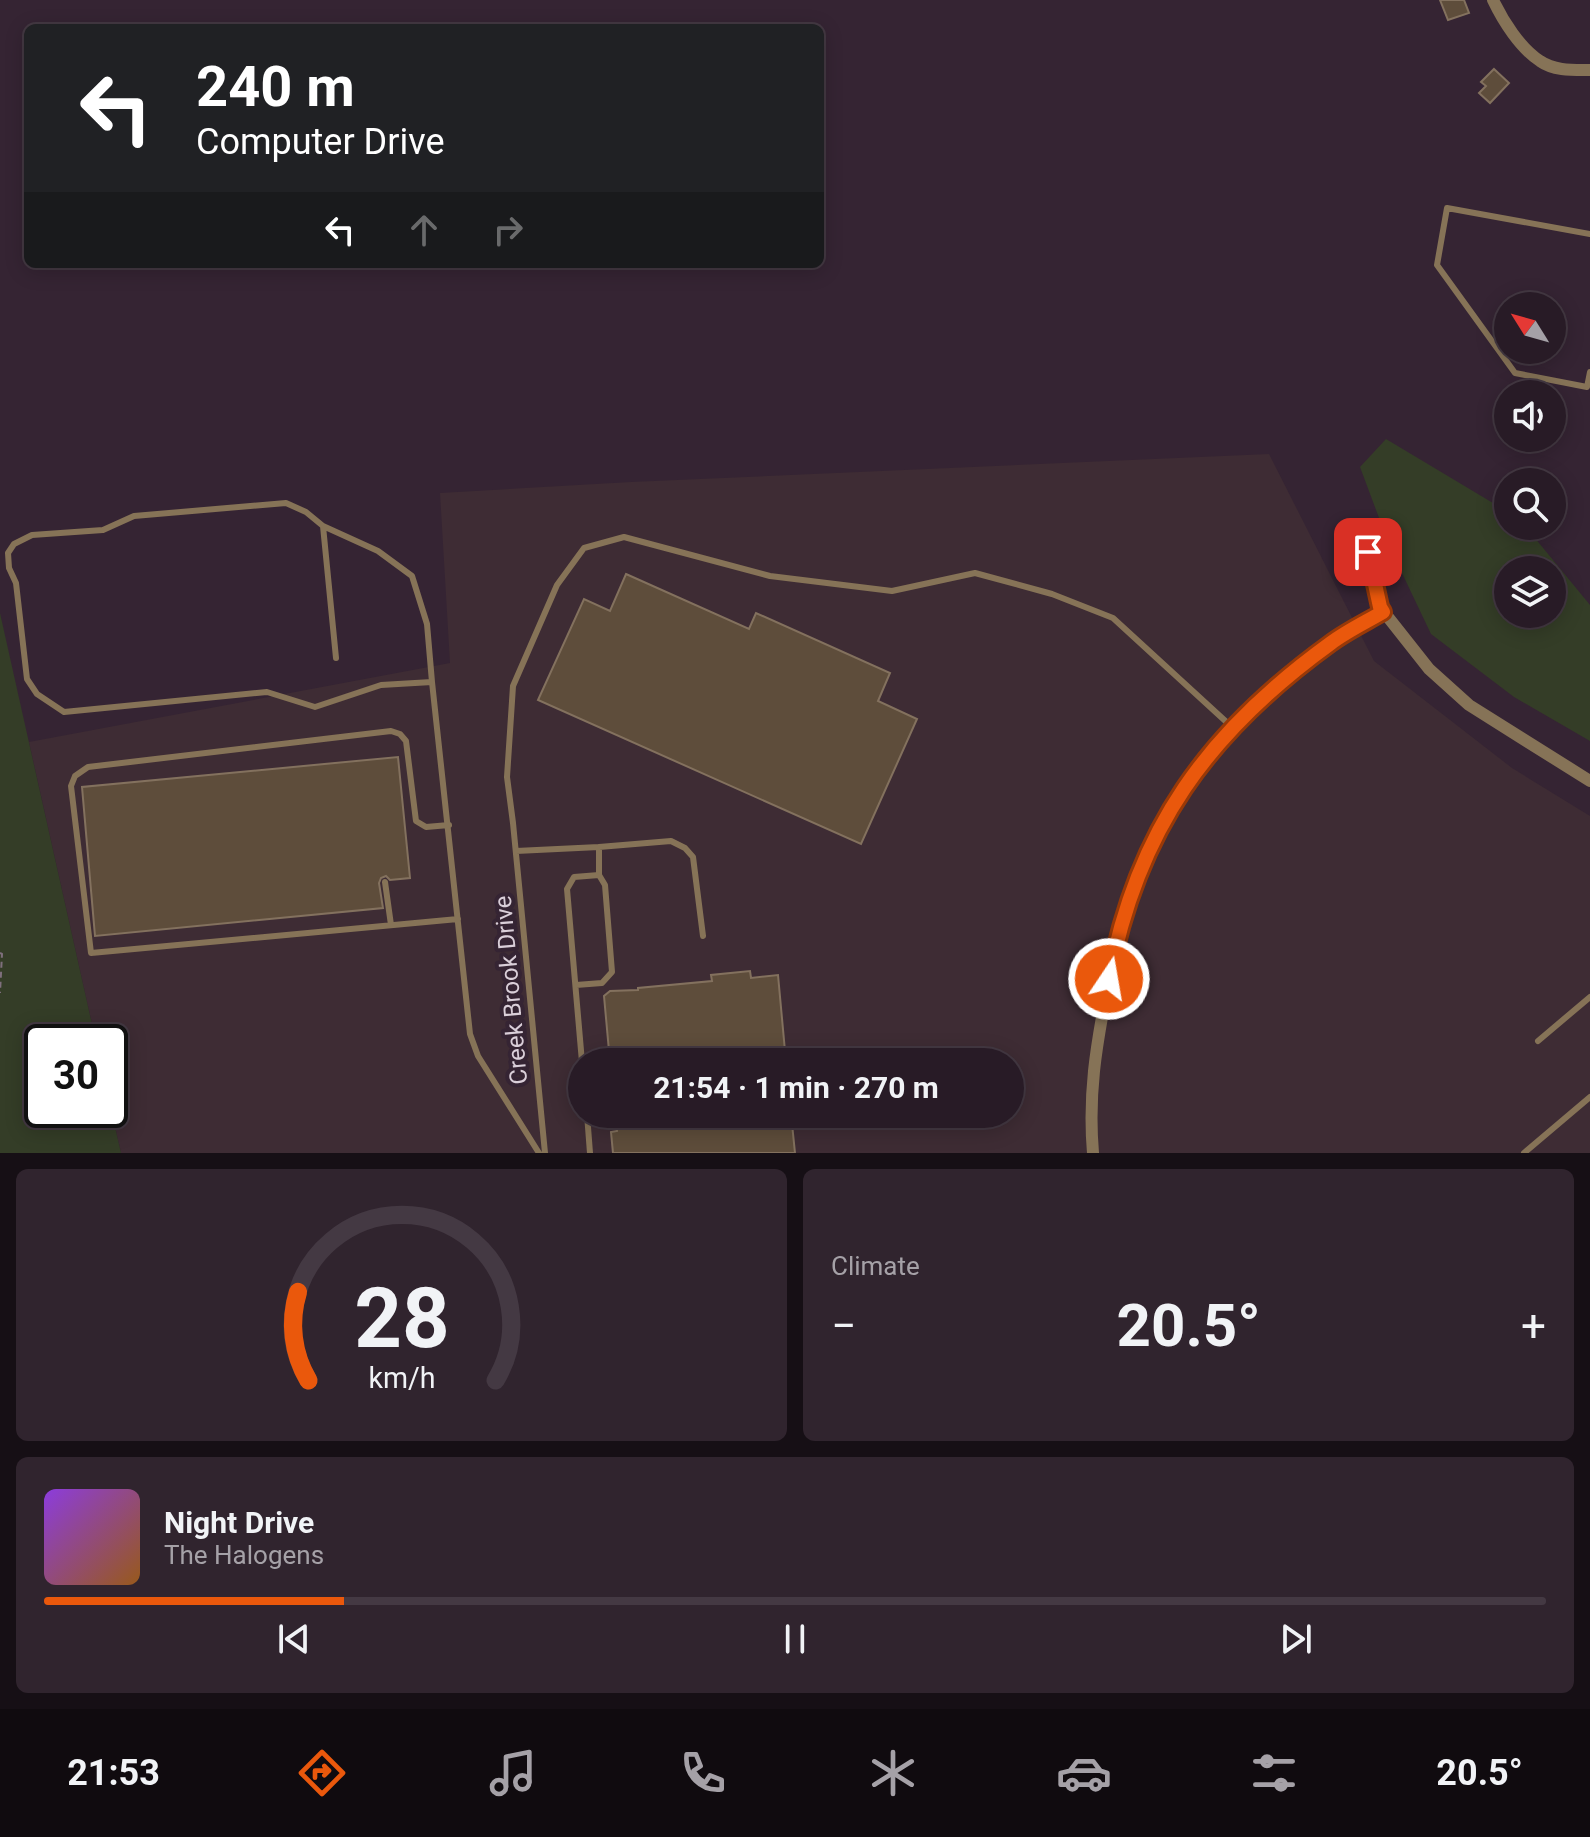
<!DOCTYPE html>
<html lang="en">
<head>
<meta charset="utf-8">
<style>
	:root { --surface:#281b26; --page:#30242e; --text:#f1f3f6; --muted:#a5a1a7; --line:#443943; --accent:#ea580c }
	body { margin:0; font-family:Roboto,sans-serif; background:var(--page); color:var(--text); height:100vh; display:flex; flex-direction:column; font-size:30px; white-space:nowrap }
	* { box-sizing:border-box; margin:0 }
	p { font-size:26px; color:var(--muted) }
	.icon { flex:none; width:44px; height:44px; fill:none; stroke:currentColor; stroke-width:2; stroke-linecap:round; stroke-linejoin:round }
	.map { position:relative; height:1153px; overflow:hidden }
	.sheet { display:flex; flex-direction:column; gap:16px; padding:16px; background:#160f15; flex:1 }
	.sheet>* { flex:none }
	.banner { position:absolute; left:24px; top:24px; width:800px; height:244px; border-radius:12px; box-shadow:0 4px 20px #0003,0 0 0 2px var(--line); background:#202124; color:#fff; overflow:hidden }
	.needle { width:52px; rotate:307deg }
	.fabs { position:absolute; left:1494px; top:292px; display:grid; gap:16px }
	.fabs a { display:grid; place-items:center; width:72px; height:72px; border-radius:50%; background:var(--surface); box-shadow:0 4px 20px #0003,0 0 0 2px var(--line); font-size:40px }
	.speed { position:absolute; left:24px; top:1024px; display:flex; gap:16px; font-size:40px; font-weight:700; text-align:center }
	.speed>* { display:grid; place-content:center; width:104px; height:104px; border-radius:50%; background:var(--surface); box-shadow:0 4px 20px #0003,0 0 0 2px var(--line); line-height:1 }
	.speed .limit { border:4px solid #111; border-radius:12px; background:#fff; color:#111 }
	.pin { position:absolute; display:grid; place-items:center; width:68px; height:68px; color:#fff; margin:-34px; border-radius:16px; box-shadow:0 4px 12px #0006 }
	.me { position:absolute; width:88px; margin:-44px; rotate:12deg; stroke-linejoin:round; filter:drop-shadow(0 0 6px #0008) }
	.turn { display:flex; align-items:center; gap:28px; height:168px; padding:0 40px; font-size:36px }
	.turn .icon { width:104px; height:104px; stroke-width:2.5 }
	.turn b { display:block; font-size:56px; line-height:68px }
	.lanes { display:flex; align-items:center; height:76px; padding:0 40px; background:#0003; justify-content:center; gap:40px; direction:ltr }
	.lanes .off { opacity:.35 }
	.big { font-size:60px; font-weight:700; line-height:1.1 }
	.sheet .tile { flex:1; display:flex; flex-direction:column; justify-content:center; gap:12px; min-width:0; padding:0 28px; border-radius:12px; background:var(--page) }
	.sheet .dial { align-items:center; gap:0 }
	.dial svg { height:208px; overflow:visible; fill:none; stroke:var(--line); stroke-width:7; stroke-linecap:round; text-anchor:middle }
	.dial text { fill:var(--text); stroke:none }
	.song { display:flex; align-items:center; gap:24px }
	.cover { width:96px; height:96px; border-radius:12px; background:linear-gradient(135deg,hsl(270 70% 55%),hsl(30 70% 35%)) }
	.played { height:8px; border-radius:4px; background:linear-gradient(90deg,var(--accent) 20%,var(--line) 20%) }
	.keys { display:flex; justify-content:space-around; direction:ltr }
	.heat { display:flex; justify-content:space-between; align-items:center; font-size:44px; direction:ltr }
	.sheet .tiles { flex:1; display:grid; gap:16px; grid-template-columns:1fr 1fr }
	.tile:last-child { grid-column:span 2 }
	.trip { position:absolute; left:568px; top:1048px; width:456px; height:80px; border-radius:40px; background:var(--surface); box-shadow:0 4px 20px #0003,0 0 0 2px var(--line); font-weight:700; line-height:80px; text-align:center }
	.tabs { display:flex; height:128px; justify-content:space-around; align-items:center; background:#100b0f; color:var(--muted) }
	.tabs .icon { width:56px; height:56px }
	.tabs .active { color:var(--accent) }
	.tabs b { font-size:36px; color:var(--text) }
	.map>svg:first-child { display:block }
</style>
</head>
<body>
<div class="map">
<svg width="1590" height="1153" viewBox="0 0 1590 1153">
	<rect width="100%" height="100%" fill="#352433"/>
	<!-- industrial -->
	<path fill="#3e2c34" fill-rule="evenodd" d="M 1269,454 L 1374,661 L 1512,768 L 1590,816 L 1590,1153 L 121,1153 L 110,1105 L 110,1042 L 96,1042 L 29,742 L 450,663 L 440,493 L 631,482 ZM 582,1062 L 1010,1062 L 1010,1114 L 582,1114 Z"/>
	<!-- green -->
	<path fill="#343d27" fill-rule="evenodd" d="M 1386,439 L 1508,512 L 1508,526 L 1525,526 L 1590,605 L 1590,741 L 1514,697 L 1431,634 L 1391,550 L 1360,467 ZM 1508,570 L 1552,570 L 1552,614 L 1508,614 Z
		M 0,613 L 96,1042 L 42,1042 L 42,1110 L 110,1110 L 110,1105 L 121,1153 L 0,1153 Z"/>
	<!-- building -->
	<path fill="#5e4d3b" stroke="#83715e" stroke-width="2" d="M 1440,0 L 1464,0 L 1469,13 L 1448,20 Z
		M 1494,69 L 1509,83 L 1490,103 L 1479,93 L 1486,86 L 1481,82 Z
		M 626,574 L 749,629 L 756,613 L 890,673 L 878,701 L 917,719 L 861,844 L 538,700 L 584,599 L 610,611 Z
		M 398,757 L 410,878 L 390,880 L 386,876 L 381,878 L 379,883 L 383,908 L 95,936 L 82,787 Z
		M 750,971 L 751,978 L 778,975 L 786,1062 L 610,1062 L 604,996 L 610,991 L 638,990 L 638,988 L 712,981 L 711,975 Z
		M 615,1114 L 791,1114 L 795,1153 L 613,1153 L 611,1132 L 617,1131 Z"/>
	<g fill="none" stroke-linecap="round" stroke-linejoin="round">
		<!-- path -->
		<path stroke="#7e6f7c" stroke-width="2" stroke-dasharray="6 4" stroke-linecap="butt" d="M 0,953 L 2,954 L 0,993"/>
		<!-- service -->
		<path stroke="#867357" stroke-width="6" d="M 1590,234 L 1447,208 L 1437,265 L 1515,373 L 1587,387 L 1590,372
			M 323,526 L 336,658
			M 432,682 L 427,624 L 412,576 L 378,551 L 323,526 L 306,512 L 286,503 L 134,516 L 103,530 L 32,535 L 14,544 L 8,553 L 9,568 L 16,583 L 27,679 L 37,694 L 64,712 L 267,692 L 315,707 L 381,685 L 432,682 L 470,1034 L 478,1056 L 539,1153
			M 449,825 L 426,827 L 416,821 L 406,741 L 400,734 L 391,731 L 88,767 L 75,776 L 71,786 L 91,953 L 458,919
			M 599,847 L 671,841 L 685,848 L 693,857 L 703,936
			M 516,851 L 599,847 L 599,875 L 574,877 L 567,889 L 582,1062
			M 385,882 L 391,925
			M 576,985 L 602,983 L 612,972 L 605,885 L 599,875
			M 1538,1041 L 1590,997
			M 587,1114 L 590,1153
			M 545,1153 L 513,823 L 507,777 L 513,686 L 557,585 L 584,548 L 624,537 L 770,576 L 892,591 L 975,573 L 1052,594 L 1113,618 L 1233,728
			M 1524,1153 L 1590,1097"/>
		<!-- minor -->
		<path stroke="#867357" stroke-width="12" d="M 1493,0 C 1503,21 1520,48 1540,61 C 1554,71 1573,70 1590,70
			M 1368,552 L 1380,607 L 1429,669 L 1469,705 L 1590,781
			M 1093,1153 C 1088,1095 1096,1047 1107,990 C 1113,960 1119,931 1128,901 C 1161,794 1241,708 1331,643 C 1347,631 1366,622 1383,612"/>
	</g>
	<g fill="none" stroke-linecap="round" stroke-linejoin="round">
		<defs>
			<path id="route" d="M 1109,979 C 1137,829 1208,732 1331,643 C 1347,631 1366,622 1383,612 L 1380,607 L 1368,552"/>
		</defs>
		<!-- route casing -->
		<use href="#route" stroke="#983908" stroke-width="20"/>
		<!-- route -->
		<use href="#route" stroke="#ea580c" stroke-width="14"/>
	</g>
	<g text-anchor="middle" dominant-baseline="central" stroke-width="8" stroke-linejoin="round" paint-order="stroke">
		<!-- street labels -->
		<g font-size="24" fill="#dacfd9" stroke="#352433">
			<text transform="translate(511 990) rotate(-95)">Creek Brook Drive</text>
		</g>
	</g>
</svg>
<div class="fabs">
<a><svg class="needle" viewBox="-14 -14 28 28"><path d="M0-13l5 13h-10z" fill="#e53935"/><path d="M0 13l5-13h-10z" fill="#a5a1a7"/></svg></a>
<a><svg class="icon" aria-label="sound" viewBox="0 0 24 24"><path d="M4 9h4l5-4v14l-5-4H4zM17 9q2 3 0 6"/></svg></a>
<a><svg class="icon" aria-label="search" viewBox="0 0 24 24"><circle cx="10" cy="10" r="6"/><path d="M15 15l6 6"/></svg></a>
<a><svg class="icon" aria-label="layers" viewBox="0 0 24 24"><path d="M12 4l9 5-9 5-9-5zM3 14l9 5 9-5"/></svg></a>
</div>
<div class="speed"><div class="limit">30</div></div>
<div class="pin" style="left:1368px;top:552px;background:#d93025"><svg class="icon" aria-label="arrive" viewBox="0 0 24 24"><path d="M6 21V4h12l-3 4 3 4H6"/></svg></div>
<svg class="me" style="left:1109px;top:979px" viewBox="-20 -20 40 40"><circle r="17" fill="#ea580c" stroke="#fff" stroke-width="3"/><path d="M0-11L8 9 0 5-8 9z" fill="#fff"/></svg>
<div class="trip">21:54 · 1 min · 270 m</div>
<div class="banner">
<div class="turn"><svg class="icon" aria-label="left" viewBox="0 0 24 24"><path d="M17 20v-9H6M10 6l-5 5 5 5"/></svg><div><b>240 m</b>Computer Drive</div></div>
<div class="lanes"><svg class="icon" aria-label="left" viewBox="0 0 24 24"><path d="M17 20v-9H6M10 6l-5 5 5 5"/></svg><svg class="icon off" aria-label="ahead" viewBox="0 0 24 24"><path d="M12 20V5M6 11l6-6 6 6"/></svg><svg class="icon off" aria-label="right" viewBox="0 0 24 24"><path d="M7 20v-9h11M14 6l5 5-5 5"/></svg></div>
</div>
</div>
<section class="sheet">
<div class="tiles">
<div class="tile dial"><svg viewBox="0 0 100 80">
<path d="M14 69A42 42 0 1 1 86 69"/>
<path d="M14 69A42 42 0 0 1 10 35" stroke="#ea580c"/>
<text x="50" y="56" font-size="32" font-weight="700">28</text>
<text x="50" y="72" font-size="11">km/h</text>
</svg></div>
<div class="tile"><p>Climate</p>
<div class="heat"><a>−</a><b class="big">20.5°</b><a>+</a></div>
</div>
<div class="tile">
<div class="song"><i class="cover"></i><div><b>Night Drive</b><p>The Halogens</p></div></div>
<div class="played"></div>
<div class="keys"><svg class="icon" aria-label="previous" viewBox="0 0 24 24"><path d="M18 5L8 12l10 7zM5 5v14"/></svg><svg class="icon" aria-label="pause" viewBox="0 0 24 24"><path d="M8 5v14M16 5v14"/></svg><svg class="icon" aria-label="next" viewBox="0 0 24 24"><path d="M6 5l10 7-10 7zM19 5v14"/></svg></div>
</div>
</div>
</section>
<nav class="tabs">
<b>21:53</b>
<svg class="icon active" aria-label="directions" viewBox="0 0 24 24"><path d="M12 3l9 9-9 9-9-9zM9 14v-3h6M13 9l2 2-2 2"/></svg>
<svg class="icon" aria-label="music" viewBox="0 0 24 24"><path d="M9 18V5l10-2v13"/><circle cx="6" cy="18" r="3"/><circle cx="16" cy="16" r="3"/></svg>
<svg class="icon" aria-label="phone" viewBox="0 0 24 24"><path d="M5 4h4l2 5-3 2q2 4 5 5l2-3 5 2v4C11 20 4 13 5 4z"/></svg>
<svg class="icon" aria-label="climate" viewBox="0 0 24 24"><path d="M12 3v18M4 7l16 10M4 17L20 7"/></svg>
<svg class="icon" aria-label="car" viewBox="0 0 24 24"><path d="M5 17H2v-5l4-1 3-4h7l3 4 3 1v5h-3M9 17h6M6 11h13"/><circle cx="7" cy="17" r="2"/><circle cx="17" cy="17" r="2"/></svg>
<svg class="icon" aria-label="filters" viewBox="0 0 24 24"><path d="M4 7h16M4 17h16"/><circle cx="9" cy="7" r="2"/><circle cx="15" cy="17" r="2"/></svg>
<b>20.5°</b>
</nav>
</body>
</html>
